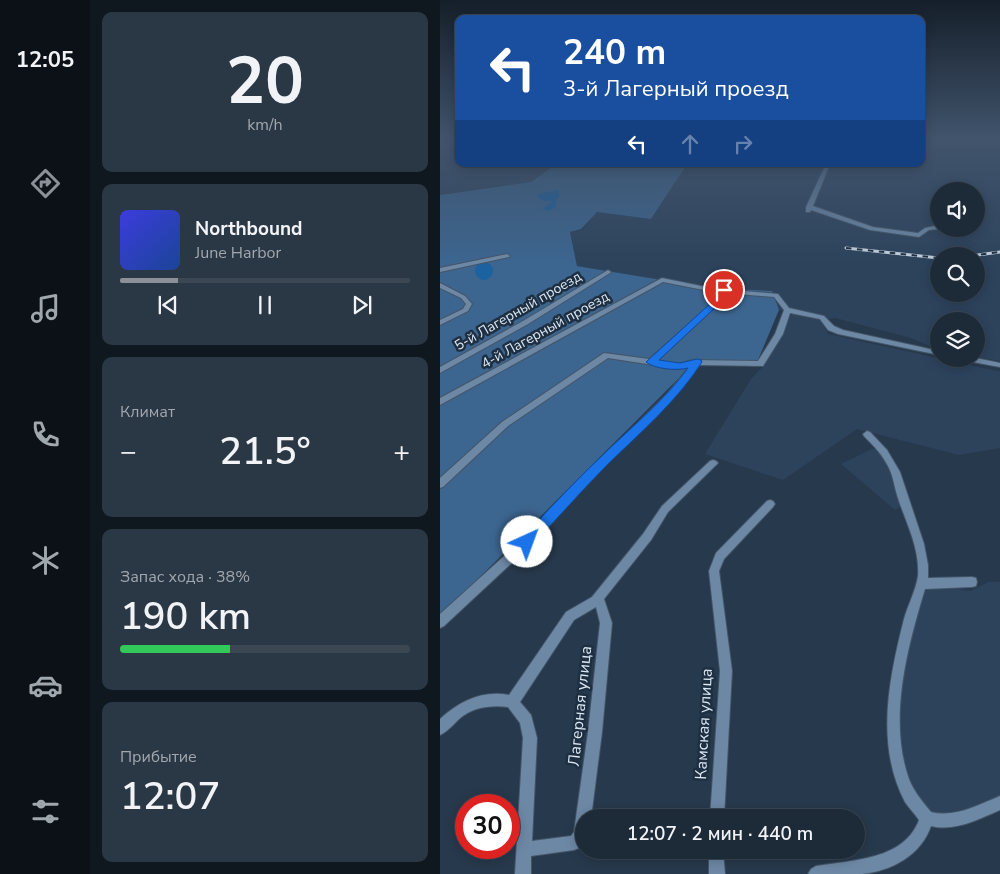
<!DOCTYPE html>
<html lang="ru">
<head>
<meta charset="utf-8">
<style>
	:root { --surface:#1d2b39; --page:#2a3744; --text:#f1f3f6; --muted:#a0a7ae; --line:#3b4753; --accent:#8c9099 }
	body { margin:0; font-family:"Nunito Sans",sans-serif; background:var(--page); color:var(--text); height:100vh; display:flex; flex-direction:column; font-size:19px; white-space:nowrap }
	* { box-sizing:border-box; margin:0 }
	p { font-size:16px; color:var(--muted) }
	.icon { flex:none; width:28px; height:28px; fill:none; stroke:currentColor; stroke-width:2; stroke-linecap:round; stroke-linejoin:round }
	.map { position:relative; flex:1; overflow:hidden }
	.panel { display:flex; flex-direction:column; gap:12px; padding:12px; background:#10181f; width:350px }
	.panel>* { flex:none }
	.hud { position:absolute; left:15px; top:15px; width:470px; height:152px; border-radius:10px; box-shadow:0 2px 12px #0003,0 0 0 1px var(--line); background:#1a4fa0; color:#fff; overflow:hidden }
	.tools { position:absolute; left:490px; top:182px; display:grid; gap:10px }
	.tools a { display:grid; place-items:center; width:55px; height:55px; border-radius:50%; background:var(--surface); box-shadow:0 2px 12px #0003,0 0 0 1px var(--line); font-size:25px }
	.speed { position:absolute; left:15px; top:794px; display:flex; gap:10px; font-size:25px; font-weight:700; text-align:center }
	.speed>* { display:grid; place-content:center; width:65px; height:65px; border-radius:50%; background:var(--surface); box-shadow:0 2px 12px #0003,0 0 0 1px var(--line); line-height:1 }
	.speed .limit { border:8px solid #d22; background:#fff; color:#111 }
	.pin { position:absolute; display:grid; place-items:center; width:42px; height:42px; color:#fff; margin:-21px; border:2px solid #fff; border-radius:50%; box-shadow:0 1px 5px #0007 }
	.me { position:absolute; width:55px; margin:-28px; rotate:43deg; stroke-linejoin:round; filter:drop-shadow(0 0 4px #0008) }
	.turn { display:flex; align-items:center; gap:18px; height:105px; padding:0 25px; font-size:22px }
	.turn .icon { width:65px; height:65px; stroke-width:2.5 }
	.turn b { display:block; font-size:35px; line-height:42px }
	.lanes { display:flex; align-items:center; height:48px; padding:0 25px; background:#0003; justify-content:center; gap:25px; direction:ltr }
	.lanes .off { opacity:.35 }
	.big { font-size:38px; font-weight:600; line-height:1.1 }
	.panel .widget { flex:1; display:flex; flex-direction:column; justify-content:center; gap:8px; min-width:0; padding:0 18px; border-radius:10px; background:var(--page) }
	.panel .dial { align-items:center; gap:0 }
	.dial b { font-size:65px; line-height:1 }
	.song { display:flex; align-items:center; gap:15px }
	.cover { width:60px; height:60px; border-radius:8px; background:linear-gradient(135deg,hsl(240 70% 55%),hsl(220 70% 35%)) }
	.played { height:5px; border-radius:2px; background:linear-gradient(90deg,var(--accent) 20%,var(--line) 20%) }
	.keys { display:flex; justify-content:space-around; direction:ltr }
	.heat { display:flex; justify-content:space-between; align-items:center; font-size:28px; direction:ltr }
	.charge { height:8px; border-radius:4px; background:linear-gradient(90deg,#34c759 38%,var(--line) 0) }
	.trip { position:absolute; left:135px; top:809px; width:290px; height:50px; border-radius:25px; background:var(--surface); box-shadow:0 2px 12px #0003,0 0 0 1px var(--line); font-weight:600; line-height:50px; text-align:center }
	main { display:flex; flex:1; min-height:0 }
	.tab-bar { display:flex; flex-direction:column; width:90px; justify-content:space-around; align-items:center; background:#0c1117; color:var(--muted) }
	.tab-bar .icon { width:35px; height:35px }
	.tab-bar .selected { color:var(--accent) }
	.tab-bar b { font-size:22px; color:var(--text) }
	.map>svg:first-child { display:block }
</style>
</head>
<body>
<main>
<nav class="tab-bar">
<b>12:05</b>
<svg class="icon selected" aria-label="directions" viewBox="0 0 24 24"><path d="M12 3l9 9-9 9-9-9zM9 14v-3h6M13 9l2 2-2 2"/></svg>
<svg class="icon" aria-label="music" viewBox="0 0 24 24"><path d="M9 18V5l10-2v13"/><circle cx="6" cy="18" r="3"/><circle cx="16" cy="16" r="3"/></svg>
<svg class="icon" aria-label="phone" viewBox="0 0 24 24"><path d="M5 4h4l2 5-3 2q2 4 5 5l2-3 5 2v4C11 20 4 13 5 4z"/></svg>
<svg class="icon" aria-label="climate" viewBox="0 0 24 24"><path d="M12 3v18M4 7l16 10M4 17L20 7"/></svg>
<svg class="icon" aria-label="car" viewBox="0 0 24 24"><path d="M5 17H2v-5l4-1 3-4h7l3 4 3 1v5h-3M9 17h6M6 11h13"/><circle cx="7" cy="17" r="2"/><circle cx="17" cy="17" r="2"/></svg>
<svg class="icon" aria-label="filters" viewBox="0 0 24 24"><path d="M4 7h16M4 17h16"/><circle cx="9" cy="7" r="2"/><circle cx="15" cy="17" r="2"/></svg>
</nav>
<section class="panel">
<div class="widget dial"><b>20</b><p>km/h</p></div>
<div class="widget">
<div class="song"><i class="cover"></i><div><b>Northbound</b><p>June Harbor</p></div></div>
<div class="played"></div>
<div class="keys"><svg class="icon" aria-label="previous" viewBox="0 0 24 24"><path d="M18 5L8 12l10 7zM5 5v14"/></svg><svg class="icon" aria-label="pause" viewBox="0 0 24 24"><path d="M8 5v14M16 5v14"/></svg><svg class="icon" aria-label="next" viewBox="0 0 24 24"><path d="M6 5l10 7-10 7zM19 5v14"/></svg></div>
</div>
<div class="widget"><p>Климат</p>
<div class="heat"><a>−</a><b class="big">21.5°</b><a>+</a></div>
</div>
<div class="widget"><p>Запас хода · 38%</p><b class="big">190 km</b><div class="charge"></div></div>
<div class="widget"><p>Прибытие</p><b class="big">12:07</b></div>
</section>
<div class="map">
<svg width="560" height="874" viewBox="0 0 560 874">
	<rect width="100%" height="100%" fill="#27394c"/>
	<!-- built -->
	<path fill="#2d435c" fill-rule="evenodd" d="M 0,140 L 19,140 L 19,164 L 116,164 L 91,182 L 0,195 Z
		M 481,140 L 560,140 L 560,361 L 536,357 L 536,321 L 499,321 L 499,350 L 471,338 L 395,318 L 381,320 L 388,334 L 557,371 L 560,371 L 560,448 L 519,455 L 417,429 L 343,480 L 265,454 L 311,379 L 326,363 L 348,317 L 353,314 L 267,288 L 137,266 L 130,232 L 142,229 L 156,212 L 211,219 L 247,164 L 481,164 ZM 499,191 L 536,191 L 536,229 L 499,229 ZM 499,256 L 536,256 L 536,294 L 499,294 Z
		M 439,448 L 448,461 L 461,506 L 455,510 L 401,464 L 432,449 Z
		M 549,582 L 560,582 L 560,799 L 522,815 L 488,813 L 467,780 L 455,717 L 463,665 L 478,601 L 486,587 L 494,586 L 530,591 Z"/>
	<!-- green -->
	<path fill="#3c658f" d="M 116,164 L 247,164 L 211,219 L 157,212 L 141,229 L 130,232 L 137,266 L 270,288 L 332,291 L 339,310 L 315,367 L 258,359 L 0,617 L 0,195 L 91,182 Z"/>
	<!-- water -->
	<path fill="#1d62a0" d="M 118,190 L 120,196 L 116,201 L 116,207 L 108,211 L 103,209 L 112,201 L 104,201 L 97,196 L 98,194 Z
		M35 271a9 9 0 1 1 18 0a9 9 0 1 1-18 0Z"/>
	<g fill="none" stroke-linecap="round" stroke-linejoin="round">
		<defs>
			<path id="minor" d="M 386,164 L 390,164 L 373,206 L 433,227 L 478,233 L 485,228 L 499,225 L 499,229 L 489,230 L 479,237 L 430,230 L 371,210 L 370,212 L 366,212 L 366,207 Z
				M 67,254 L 70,256 L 69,257 L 0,272 L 0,268 Z
				M 168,270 L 171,272 L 170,273 L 88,324 L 0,373 L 0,367 L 83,321 Z
				M 222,278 L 271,288 L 338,294 L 349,308 L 384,316 L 394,326 L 403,330 L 499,351 L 499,355 L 398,334 L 388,330 L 380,319 L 350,313 L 343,334 L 323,366 L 259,365 L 233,398 L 161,469 L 91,545 L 4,626 L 0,628 L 0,614 L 83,539 L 155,465 L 227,394 L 250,366 L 240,369 L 168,358 L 68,426 L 3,487 L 0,488 L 0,478 L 62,422 L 164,353 L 209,359 L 270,306 L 279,293 L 223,282 L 0,405 L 0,398 ZM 285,293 L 334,297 L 344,310 L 335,334 L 318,361 L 252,360 L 239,364 L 217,361 L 274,308 Z
				M 0,283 L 25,296 L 32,304 L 28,311 L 0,325 L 0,320 L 23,309 L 26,304 L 21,298 L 0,288 Z
				M 536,358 L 560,363 L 560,367 L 527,361 L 523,359 Z
				M 427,431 L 430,432 L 447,450 L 460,472 L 484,544 L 488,565 L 488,578 L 532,577 L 536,578 L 537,582 L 536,586 L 532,587 L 485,589 C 468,645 449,715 467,773 C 471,788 481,800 491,812 C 515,818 538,805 560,796 L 560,810 C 539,819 515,832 491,826 C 481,855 452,871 422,874 C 405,874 386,874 368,874 L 371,869 L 376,866 C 413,860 464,860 479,820 C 475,814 469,808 465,802 C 435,745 449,678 464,619 C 468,605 476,590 478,576 C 480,547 465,521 457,495 C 454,485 453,475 448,466 C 442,454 433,445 424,436 L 423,434 Z
				M 273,460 L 276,461 L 278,463 L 276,465 L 228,512 L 211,540 L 164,599 L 172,623 L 162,732 L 151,818 L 144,818 L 144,844 L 139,848 L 134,850 L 91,856 L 91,874 L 75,874 L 83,738 L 80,723 L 68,707 C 50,705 33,707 19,719 C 13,725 8,731 0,735 L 0,719 C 20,701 42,690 69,695 L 126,612 L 152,597 L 203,534 L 222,506 L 270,461 ZM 156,607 L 160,623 L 148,732 L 134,832 L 131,836 L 92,841 L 97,738 L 91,715 L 80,702 L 134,620 Z
				M 330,500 L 333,501 L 335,504 L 333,507 L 284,559 L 279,571 L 292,671 L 284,818 L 270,818 L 280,671 L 269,571 L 276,553 L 327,501 Z
				M 269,850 L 283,850 L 285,874 L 269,874 Z"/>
		</defs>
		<!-- minor casing -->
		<use href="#minor" stroke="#445567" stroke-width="2"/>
		<!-- minor -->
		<use href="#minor" fill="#6d88a5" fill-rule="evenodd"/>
		<defs>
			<path id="rail" d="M 406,248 L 499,258
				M 530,256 L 560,252"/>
		</defs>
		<!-- rail casing -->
		<use href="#rail" stroke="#c6d3e0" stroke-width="3"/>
		<!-- rail -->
		<use href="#rail" stroke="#1d2f41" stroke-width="2" stroke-dasharray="5.5" stroke-linecap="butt"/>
	</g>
	<!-- sky -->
	<linearGradient id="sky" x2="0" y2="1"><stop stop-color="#151f2a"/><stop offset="0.53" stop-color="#41546c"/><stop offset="1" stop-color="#41546c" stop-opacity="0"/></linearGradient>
	<rect width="560" height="262" fill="url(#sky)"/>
	<!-- route -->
	<path fill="#1a73e8" stroke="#114b97" d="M 281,288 L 288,290 L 278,305 L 219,360 L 240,363 L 257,359 L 261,360 L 262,362 C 237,401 201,432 168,464 C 142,490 117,519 91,546 L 87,548 L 82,546 L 80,542 L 82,538 C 110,508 138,478 168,450 C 195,424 226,399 248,368 C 237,371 214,369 206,362 L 272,302 Z"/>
	<g text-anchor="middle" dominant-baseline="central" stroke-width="5" stroke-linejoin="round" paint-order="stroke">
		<!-- street labels -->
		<g font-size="14" fill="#dce8f4" stroke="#1d2f41">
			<text transform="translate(78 311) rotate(-30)">5-й Лагерный проезд</text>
			<text transform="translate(105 330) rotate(-29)">4-й Лагерный проезд</text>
		</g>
		<!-- near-street labels -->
		<g font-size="16" fill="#dce8f4" stroke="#1d2f41">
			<text transform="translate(140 706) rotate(-84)">Лагерная улица</text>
			<text transform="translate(264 724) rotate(-87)">Камская улица</text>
		</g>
	</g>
</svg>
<div class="tools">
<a><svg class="icon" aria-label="sound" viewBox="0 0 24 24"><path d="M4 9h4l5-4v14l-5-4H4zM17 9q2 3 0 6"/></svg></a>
<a><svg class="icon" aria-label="search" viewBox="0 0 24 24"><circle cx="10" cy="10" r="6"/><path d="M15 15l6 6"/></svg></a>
<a><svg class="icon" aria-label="layers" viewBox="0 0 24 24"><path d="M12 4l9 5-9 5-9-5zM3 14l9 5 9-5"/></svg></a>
</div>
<div class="speed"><div class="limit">30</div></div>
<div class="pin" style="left:284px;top:290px;background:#d93025"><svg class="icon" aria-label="arrive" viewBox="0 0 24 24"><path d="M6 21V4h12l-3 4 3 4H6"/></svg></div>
<svg class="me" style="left:87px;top:542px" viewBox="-20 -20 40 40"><circle r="19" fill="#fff"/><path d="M0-13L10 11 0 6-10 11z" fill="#1a73e8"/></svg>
<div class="trip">12:07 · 2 мин · 440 m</div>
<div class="hud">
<div class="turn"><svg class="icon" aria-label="left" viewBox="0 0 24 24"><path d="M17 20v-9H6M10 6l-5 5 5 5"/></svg><div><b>240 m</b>3-й Лагерный проезд</div></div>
<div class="lanes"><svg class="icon" aria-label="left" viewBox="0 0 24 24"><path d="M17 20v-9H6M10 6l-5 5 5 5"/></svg><svg class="icon off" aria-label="ahead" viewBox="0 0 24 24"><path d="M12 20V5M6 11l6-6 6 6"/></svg><svg class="icon off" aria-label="right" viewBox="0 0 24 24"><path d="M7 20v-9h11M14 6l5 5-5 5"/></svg></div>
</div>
</div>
</main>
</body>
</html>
